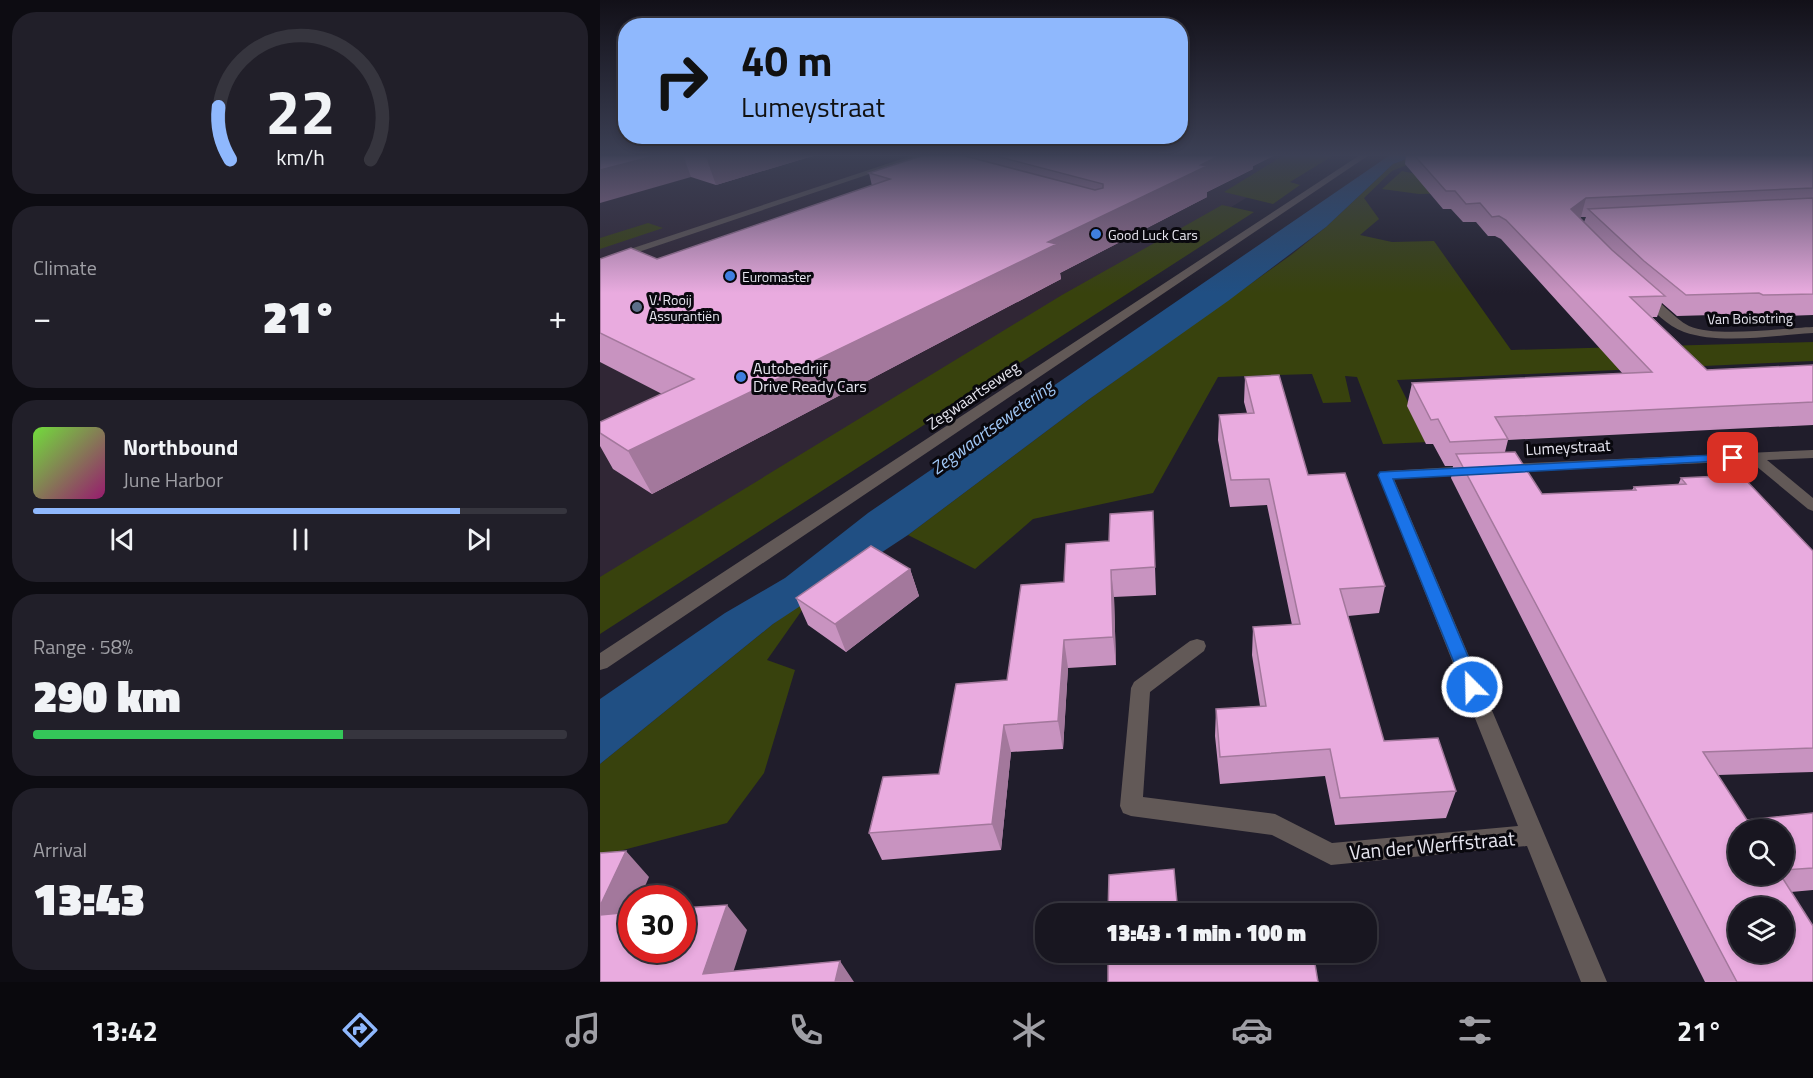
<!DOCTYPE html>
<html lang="en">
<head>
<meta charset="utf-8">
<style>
	:root { --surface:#181620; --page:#211f29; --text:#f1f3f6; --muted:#9f9fa5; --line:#36353e; --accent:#8fb8fd }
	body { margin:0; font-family:"Titillium Web",sans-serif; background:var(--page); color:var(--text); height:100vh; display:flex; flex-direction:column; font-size:22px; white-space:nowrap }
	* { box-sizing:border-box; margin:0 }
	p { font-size:20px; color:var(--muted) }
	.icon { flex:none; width:33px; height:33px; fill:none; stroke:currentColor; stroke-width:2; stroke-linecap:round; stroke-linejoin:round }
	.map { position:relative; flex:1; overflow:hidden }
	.sheet { display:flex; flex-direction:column; gap:12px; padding:12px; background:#0d0c12; width:600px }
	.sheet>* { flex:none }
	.guide { position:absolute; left:18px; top:18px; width:570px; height:126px; border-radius:24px; box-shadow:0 3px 9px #0003,0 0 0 2px var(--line); background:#8fb8fd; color:#111; overflow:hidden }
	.tools { position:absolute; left:1128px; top:819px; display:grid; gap:12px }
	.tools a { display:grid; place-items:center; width:66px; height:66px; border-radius:50%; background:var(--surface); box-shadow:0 3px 9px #0003,0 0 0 2px var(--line); font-size:30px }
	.speed { position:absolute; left:18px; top:885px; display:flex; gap:12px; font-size:30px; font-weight:700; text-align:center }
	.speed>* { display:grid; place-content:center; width:78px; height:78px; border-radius:50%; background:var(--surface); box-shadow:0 3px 9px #0003,0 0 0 2px var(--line); line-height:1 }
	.speed .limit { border:9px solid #d22; background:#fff; color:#111 }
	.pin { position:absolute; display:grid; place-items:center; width:51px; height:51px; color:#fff; margin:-26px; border-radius:12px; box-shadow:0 3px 9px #0006 }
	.me { position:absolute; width:66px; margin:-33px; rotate:337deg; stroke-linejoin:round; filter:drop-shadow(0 0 4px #0008) }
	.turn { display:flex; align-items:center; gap:21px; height:126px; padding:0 24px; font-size:27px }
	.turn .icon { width:78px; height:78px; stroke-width:2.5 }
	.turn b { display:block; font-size:42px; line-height:51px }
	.big { font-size:45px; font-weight:800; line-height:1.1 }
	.sheet .tile { flex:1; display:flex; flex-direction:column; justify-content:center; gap:9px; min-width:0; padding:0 21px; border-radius:24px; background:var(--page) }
	.sheet .dial { align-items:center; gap:0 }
	.dial svg { height:156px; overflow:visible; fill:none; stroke:var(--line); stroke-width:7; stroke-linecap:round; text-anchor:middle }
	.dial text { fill:var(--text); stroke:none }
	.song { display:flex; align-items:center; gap:18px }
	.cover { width:72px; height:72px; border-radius:9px; background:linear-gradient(135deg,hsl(100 70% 55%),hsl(320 70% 35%)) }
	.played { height:6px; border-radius:3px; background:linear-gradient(90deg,var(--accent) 80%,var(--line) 80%) }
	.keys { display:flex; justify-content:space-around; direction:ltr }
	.heat { display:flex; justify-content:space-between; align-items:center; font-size:33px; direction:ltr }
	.charge { height:9px; border-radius:4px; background:linear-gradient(90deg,#34c759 58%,var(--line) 0) }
	.trip { position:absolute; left:435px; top:903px; width:342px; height:60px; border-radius:24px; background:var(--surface); box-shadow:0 3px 9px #0003,0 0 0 2px var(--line); font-weight:800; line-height:60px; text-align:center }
	.tabs { display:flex; height:96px; justify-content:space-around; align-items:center; background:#0a090d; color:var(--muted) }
	.tabs .icon { width:42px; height:42px }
	.tabs .current { color:var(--accent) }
	.tabs b { font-size:27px; color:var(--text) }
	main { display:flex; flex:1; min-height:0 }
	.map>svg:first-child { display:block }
</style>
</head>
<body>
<main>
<section class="sheet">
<div class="tile dial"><svg viewBox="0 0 100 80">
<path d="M14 69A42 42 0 1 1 86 69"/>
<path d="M14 69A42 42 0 0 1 8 42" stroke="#8fb8fd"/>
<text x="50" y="56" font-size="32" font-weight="700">22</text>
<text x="50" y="72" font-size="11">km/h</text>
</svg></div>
<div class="tile"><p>Climate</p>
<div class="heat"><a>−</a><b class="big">21°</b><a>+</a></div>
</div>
<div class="tile">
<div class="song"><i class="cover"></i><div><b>Northbound</b><p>June Harbor</p></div></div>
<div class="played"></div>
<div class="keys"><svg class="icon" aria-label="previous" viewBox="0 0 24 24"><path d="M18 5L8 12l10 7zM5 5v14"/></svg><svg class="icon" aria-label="pause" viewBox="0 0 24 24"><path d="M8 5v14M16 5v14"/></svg><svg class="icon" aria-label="next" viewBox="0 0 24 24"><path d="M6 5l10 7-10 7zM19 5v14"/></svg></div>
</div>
<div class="tile"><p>Range · 58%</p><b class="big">290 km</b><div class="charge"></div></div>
<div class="tile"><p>Arrival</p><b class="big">13:43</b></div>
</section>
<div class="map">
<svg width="1213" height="982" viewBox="0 0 1213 982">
	<rect width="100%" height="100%" fill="#201d2b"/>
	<!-- industrial -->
	<path fill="#302635" d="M 0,155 L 716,155 L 0,595 Z"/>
	<!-- green -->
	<path fill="#38420d" d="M 684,155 L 734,155 L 690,182 L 700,185 L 673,204 L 624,192 Z
		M 1108,155 L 809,164 L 792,171 L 764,198 L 779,219 L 760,235 L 792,242 L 834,241 L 911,350 L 1213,342 L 1213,361 L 797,380 L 828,442 L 783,444 L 757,377 L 745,376 L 751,402 L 723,403 L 712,374 L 618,377 L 553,493 L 433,519 L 375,569 L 308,535 L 488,400 L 691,255 L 726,227 L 793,164 L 812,157 Z
		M 802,171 L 863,184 L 856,193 L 819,194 L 782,189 Z
		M 622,205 L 654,212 L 0,634 L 0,577 L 462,295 Z
		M 48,223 L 63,228 L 0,249 L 0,238 Z
		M 212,596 L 167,660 L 195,670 L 164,773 L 127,823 L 0,856 L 0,764 L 173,624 Z"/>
	<!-- water -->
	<path fill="#204f83" d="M 790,155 L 1108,155 L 812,157 L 793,164 L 726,227 L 628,301 L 488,400 L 308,535 L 173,624 L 0,764 L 0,699 L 125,613 L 185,578 L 268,513 Z"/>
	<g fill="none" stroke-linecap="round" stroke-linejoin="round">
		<!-- minor -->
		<path fill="#625957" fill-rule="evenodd" d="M 314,155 L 326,155 L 0,265 L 0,259 Z
			M 760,155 L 769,155 L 7,668 L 0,670 L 0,653 Z
			M 1045,293 C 1058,297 1073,318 1089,326 C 1116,338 1182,328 1213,327 L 1213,333 C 1175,335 1121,345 1084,332 C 1067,326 1054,311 1041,298 L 1040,296 Z
			M 1213,450 L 1213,458 L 1167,460 L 1213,498 L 1213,511 L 1208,509 L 1150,461 L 905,472 L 898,468 L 905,464 Z
			M 872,466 L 877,467 L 879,470 L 877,473 L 794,479 L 1007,982 L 981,982 L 927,846 L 731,865 L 672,835 L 531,816 L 523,813 L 520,806 L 531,688 L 534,682 L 590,641 L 597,639 L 604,641 L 606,646 L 604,651 L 550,692 L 543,797 L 675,814 L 732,843 L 918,826 L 778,475 L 785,471 Z"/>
	</g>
	<!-- wall -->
	<path fill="#c893c0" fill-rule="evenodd" d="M 0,155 L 216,155 L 116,185 L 91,177 Z
		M 324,155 L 675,155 L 653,166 L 653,169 L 607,192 L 607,197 L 460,273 L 461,279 L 52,494 L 13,469 L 0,446 L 0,422 L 62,394 L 0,362 L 0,259 L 57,259 L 272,186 L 269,173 Z
		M 806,155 L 1213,155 L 1213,315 L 1153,317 L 1149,314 L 1077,316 L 1062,303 L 1057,317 L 1052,317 L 1107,370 L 1213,365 L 1213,425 L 908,440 L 905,452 L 942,494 L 1032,490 L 1034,487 L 1078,485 L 1081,478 L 1213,551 L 1213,772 L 1118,775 L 1147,820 L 1213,813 L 1213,890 L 1191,892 L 1213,982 L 1105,982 L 851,478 L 853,466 L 845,466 L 833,444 L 826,444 L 807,406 L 812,383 L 1023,374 L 901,239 L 895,236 L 888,236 L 876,222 L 863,222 L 851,209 L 843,209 L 805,164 ZM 981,217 L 986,217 L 984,222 L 980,218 ZM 1184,830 L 1184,874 L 1138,874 Z
		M 645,377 L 708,475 L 785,586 L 779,613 L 748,616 L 784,741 L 856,791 L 846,818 L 735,825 L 725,776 L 620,784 L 615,736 L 616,709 L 660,706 L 652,655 L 653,627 L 692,625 L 667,505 L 630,507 L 618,440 L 619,415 L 647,413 L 644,402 Z
		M 553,511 L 556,595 L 514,597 L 516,665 L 468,668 L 463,749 L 411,752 L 401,850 L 282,860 L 269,833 L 339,774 L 407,680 L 464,582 L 509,541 Z
		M 310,569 L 319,596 L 246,652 L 208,625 L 196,598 Z"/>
	<!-- shaded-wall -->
	<path fill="#a3789c" d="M 58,155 L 83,155 L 91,177 L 0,203 L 0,170 Z
		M 114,155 L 216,155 L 116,185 L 106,157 Z
		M 621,155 L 675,155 L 653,166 L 653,169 L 607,192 L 607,197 L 460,273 L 461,279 L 52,494 L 28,451 Z
		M 986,198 L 981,217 L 966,228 L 971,209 Z
		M 310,569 L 319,596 L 246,652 L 235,624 Z
		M 511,570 L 514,597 L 516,665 L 513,637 Z
		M 464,640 L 468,668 L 463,749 L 458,721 Z
		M 404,725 L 411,752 L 401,850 L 392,824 Z
		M 26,851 L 49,877 L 40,898 L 32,898 L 32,917 L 0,919 L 0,906 Z
		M 127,905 L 147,930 L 130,982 L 103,974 Z
		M 240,961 L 254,982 L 235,982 Z"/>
	<!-- building -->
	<path fill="#e9abdf" stroke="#a3789c" stroke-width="1.5" fill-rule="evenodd" d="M 0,155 L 58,155 L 0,170 Z
		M 99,155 L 114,155 L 106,157 Z
		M 324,155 L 361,155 L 495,190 L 503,188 L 503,184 L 392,155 L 621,155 L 601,165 L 607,166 L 448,242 L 457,244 L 28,451 L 0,433 L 0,422 L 94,379 L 0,333 L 0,259 L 31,248 L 57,259 L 290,179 L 269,173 Z
		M 814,155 L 1213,155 L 1213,188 L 986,198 L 971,209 L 1012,250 L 1065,296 L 1030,297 L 1107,370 L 1213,365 L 1213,402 L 895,417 L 908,439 L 850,442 L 838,419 L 831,420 L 812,383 L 1052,372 L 906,220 L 899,216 L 892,217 L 880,203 L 866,204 L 855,191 L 846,191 Z
		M 1213,198 L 1213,294 L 1163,295 L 1159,293 L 1086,295 L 1044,261 L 988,209 Z
		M 679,375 L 708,475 L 745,473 L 785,586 L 740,589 L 784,741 L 838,738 L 856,791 L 740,798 L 730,749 L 620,757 L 616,709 L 666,706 L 653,627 L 700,624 L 669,479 L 631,480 L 619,415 L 654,413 L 645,377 Z
		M 915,452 L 942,494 L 1036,490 L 1034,487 L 1086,484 L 1081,478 L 1141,475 L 1213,551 L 1213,748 L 1103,752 L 1147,820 L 1213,813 L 1213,868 L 1184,870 L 1184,830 L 1138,830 L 1138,874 L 1180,874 L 1213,926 L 1213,982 L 1137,982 L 856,454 ZM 1138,908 L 1184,908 L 1184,952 L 1138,952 Z
		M 553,511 L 555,567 L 511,570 L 513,637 L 464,640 L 458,721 L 404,725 L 392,824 L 269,833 L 283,777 L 339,774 L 356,684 L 407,680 L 421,585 L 464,582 L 466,544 L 509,541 L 510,514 Z
		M 271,546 L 310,569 L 235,624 L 196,598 Z
		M 26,851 L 0,906 L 0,853 Z
		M 574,869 L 578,914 L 508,914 L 509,875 Z
		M 127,905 L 103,974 L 240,961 L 235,982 L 0,982 L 0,915 L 32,912 L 32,950 L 82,950 L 82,908 Z
		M 508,952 L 713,952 L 718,982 L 508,982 Z"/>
	<!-- sky -->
	<linearGradient id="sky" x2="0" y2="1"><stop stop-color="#121018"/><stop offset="0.53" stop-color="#3c4055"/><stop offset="1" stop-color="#3c4055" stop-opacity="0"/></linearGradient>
	<rect width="1213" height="293" fill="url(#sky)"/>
	<!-- route -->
	<path fill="#1a73e8" stroke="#114b97" stroke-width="1.5" d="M 1133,454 L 1139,458 L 1137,460 L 793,479 L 881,687 L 878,692 L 872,694 L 866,692 L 778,475 L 780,472 Z"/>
	<!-- markers -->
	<g fill="#3f7fe0" stroke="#09080e" stroke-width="2">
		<circle cx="496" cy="234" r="6"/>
		<circle cx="130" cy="276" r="6"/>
		<circle cx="141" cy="377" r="6"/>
	</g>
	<circle fill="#5c6f8a" stroke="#09080e" stroke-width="2" cx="37" cy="307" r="6"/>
	<g text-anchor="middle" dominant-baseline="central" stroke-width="6" stroke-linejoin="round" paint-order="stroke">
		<!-- far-poi labels -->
		<g font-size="14" fill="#e6e5ef" stroke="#09080e" text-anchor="start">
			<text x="508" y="234">Good Luck Cars</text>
			<text x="142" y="276">Euromaster</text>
			<text x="49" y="299">V. Rooij<tspan x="49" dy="16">Assurantiën</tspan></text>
		</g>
		<!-- far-street labels -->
		<g font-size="14" fill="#e6e5ef" stroke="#09080e">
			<text transform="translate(1150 318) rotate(-1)">Van Boisotring</text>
		</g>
		<!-- poi labels -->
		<g font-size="16" fill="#e6e5ef" stroke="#09080e" text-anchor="start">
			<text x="153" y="368">Autobedrijf<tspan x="153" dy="18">Drive Ready Cars</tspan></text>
		</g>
		<!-- street labels -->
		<g font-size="16" fill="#e6e5ef" stroke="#09080e">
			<text transform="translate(373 395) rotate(-34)">Zegwaartseweg</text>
			<text transform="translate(968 447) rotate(-3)">Lumeystraat</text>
		</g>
		<!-- water labels -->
		<g font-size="18" font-style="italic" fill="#a0c7f5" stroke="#09080e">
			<text transform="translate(392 427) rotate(-36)">Zegwaartsewetering</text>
		</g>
		<!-- near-street labels -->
		<g font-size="20" fill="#e6e5ef" stroke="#09080e">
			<text transform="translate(832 845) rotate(-5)">Van der Werffstraat</text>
		</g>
	</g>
</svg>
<div class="tools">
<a><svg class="icon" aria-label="search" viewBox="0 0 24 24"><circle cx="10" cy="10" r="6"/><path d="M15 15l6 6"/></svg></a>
<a><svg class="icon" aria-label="layers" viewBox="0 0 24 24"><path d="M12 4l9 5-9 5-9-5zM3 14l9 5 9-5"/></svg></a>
</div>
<div class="speed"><div class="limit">30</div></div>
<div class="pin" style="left:1133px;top:458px;background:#d93025"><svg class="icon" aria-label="arrive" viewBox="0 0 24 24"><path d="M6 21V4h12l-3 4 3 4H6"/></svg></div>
<svg class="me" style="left:872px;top:687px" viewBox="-20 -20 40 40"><circle r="17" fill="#1a73e8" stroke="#fff" stroke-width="3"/><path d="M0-11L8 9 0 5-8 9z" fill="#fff"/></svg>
<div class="trip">13:43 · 1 min · 100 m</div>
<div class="guide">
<div class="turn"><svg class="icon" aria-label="right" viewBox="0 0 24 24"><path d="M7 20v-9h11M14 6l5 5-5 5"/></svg><div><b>40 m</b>Lumeystraat</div></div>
</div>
</div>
</main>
<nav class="tabs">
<b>13:42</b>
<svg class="icon current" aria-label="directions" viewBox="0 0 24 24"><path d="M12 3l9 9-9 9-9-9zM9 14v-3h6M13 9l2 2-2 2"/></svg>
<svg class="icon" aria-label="music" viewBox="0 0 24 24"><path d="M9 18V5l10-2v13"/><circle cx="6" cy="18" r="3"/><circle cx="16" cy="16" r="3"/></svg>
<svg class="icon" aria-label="phone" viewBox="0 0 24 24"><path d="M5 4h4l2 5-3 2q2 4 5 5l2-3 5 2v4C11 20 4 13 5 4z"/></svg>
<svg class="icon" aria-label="climate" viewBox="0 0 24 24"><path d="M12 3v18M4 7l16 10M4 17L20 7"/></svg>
<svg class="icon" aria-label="car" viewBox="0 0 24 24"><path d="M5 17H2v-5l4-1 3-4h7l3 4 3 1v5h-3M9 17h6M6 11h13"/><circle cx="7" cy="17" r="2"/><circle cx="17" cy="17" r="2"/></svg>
<svg class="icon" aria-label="filters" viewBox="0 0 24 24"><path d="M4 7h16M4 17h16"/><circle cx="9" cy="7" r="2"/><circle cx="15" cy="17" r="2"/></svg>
<b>21°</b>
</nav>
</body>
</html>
